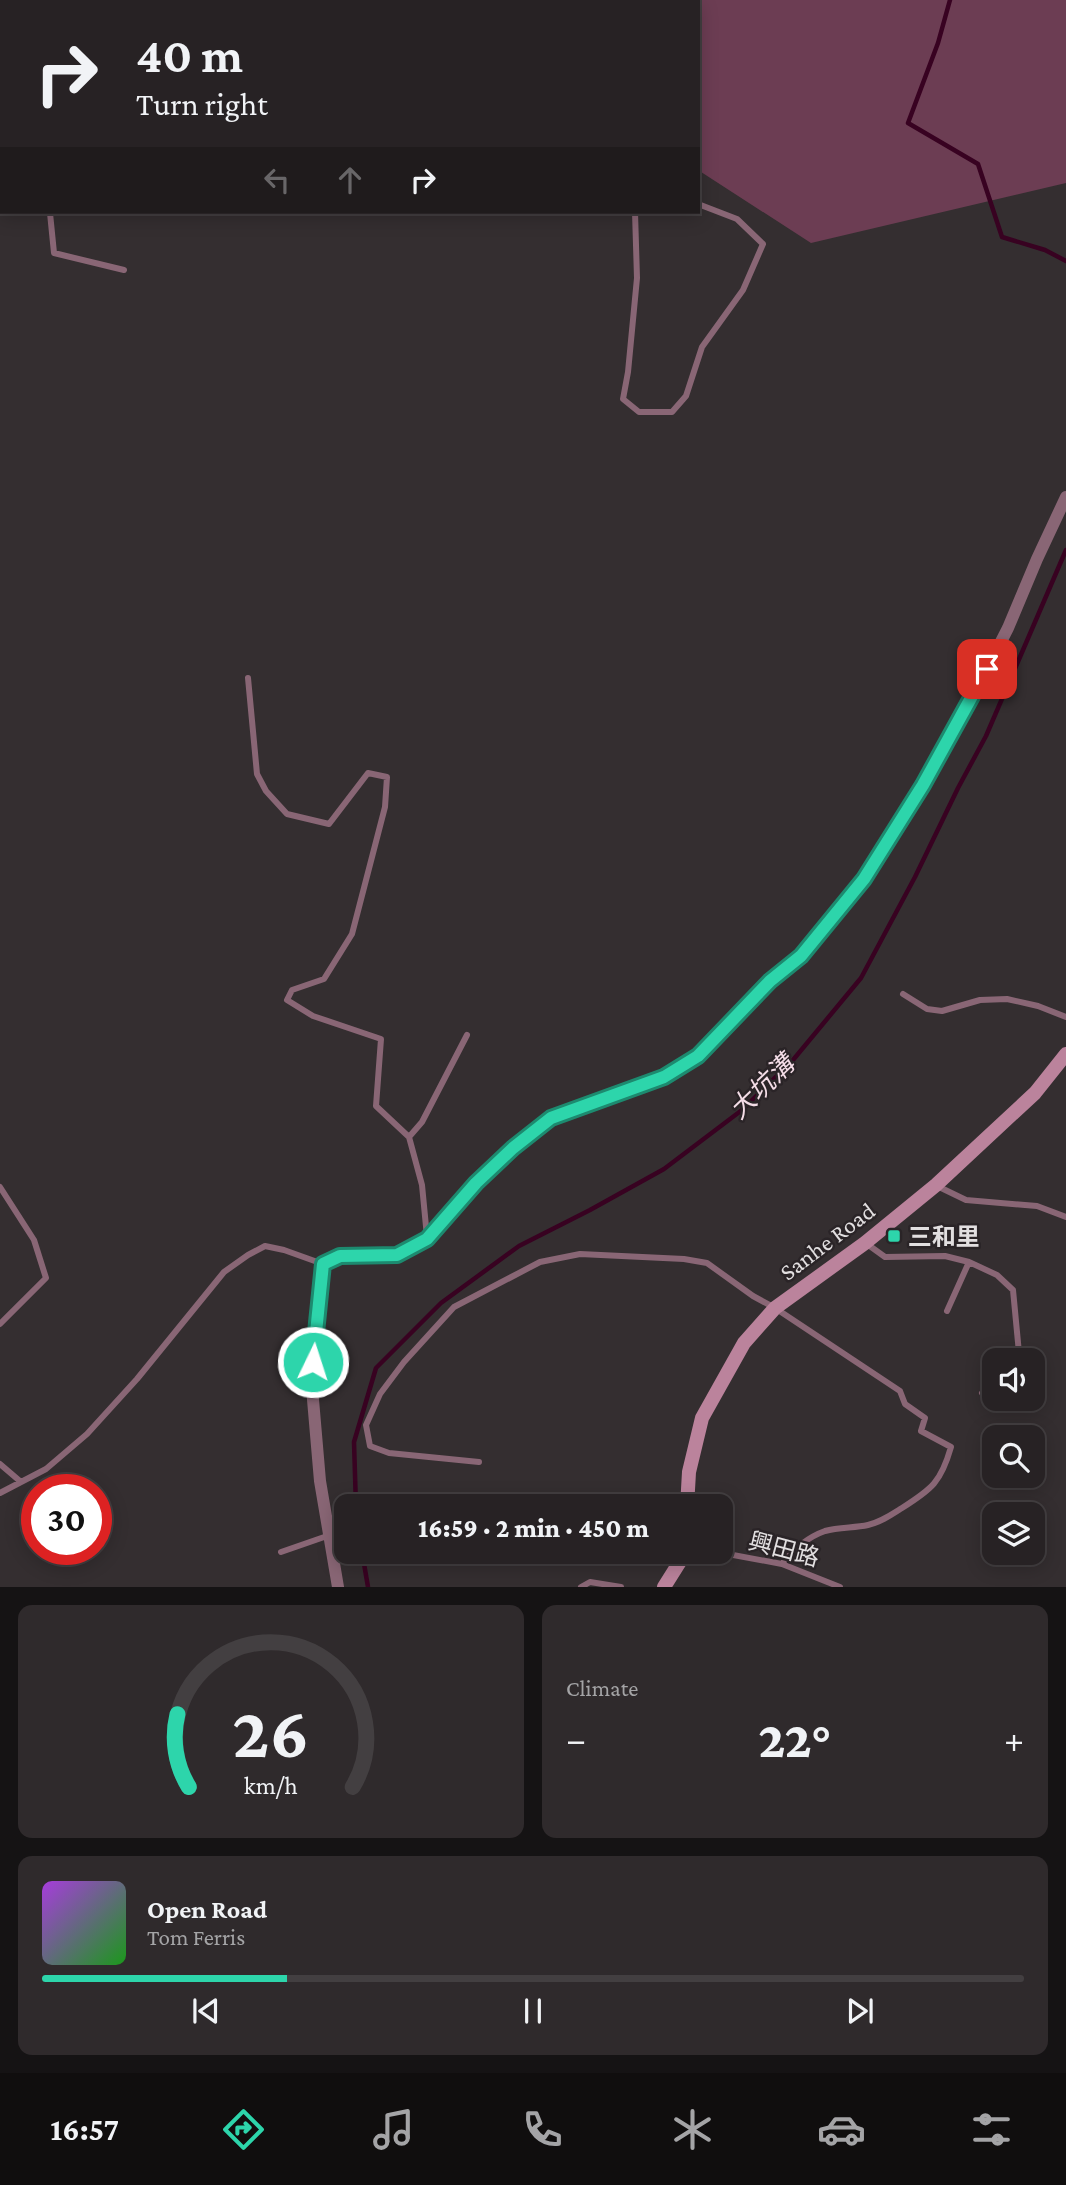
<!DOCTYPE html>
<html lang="en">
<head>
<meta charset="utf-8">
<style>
	:root { --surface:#272224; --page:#2f2a2c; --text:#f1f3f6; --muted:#a4a4a6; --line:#433f41; --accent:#2dd5ab }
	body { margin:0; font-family:"Crimson Pro","Noto Sans TC",serif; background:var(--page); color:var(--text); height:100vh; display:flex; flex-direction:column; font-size:26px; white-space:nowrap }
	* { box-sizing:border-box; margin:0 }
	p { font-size:23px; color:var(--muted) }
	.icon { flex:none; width:38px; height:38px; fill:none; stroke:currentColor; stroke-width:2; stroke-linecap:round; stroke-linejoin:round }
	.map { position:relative; height:1587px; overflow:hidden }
	.panel { display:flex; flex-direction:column; gap:18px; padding:18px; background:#151314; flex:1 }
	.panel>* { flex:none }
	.top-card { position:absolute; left:0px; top:0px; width:700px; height:214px; box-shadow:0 4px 18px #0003,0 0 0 2px var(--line); background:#272224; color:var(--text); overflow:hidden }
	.controls { position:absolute; left:982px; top:1348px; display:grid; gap:14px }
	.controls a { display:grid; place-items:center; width:63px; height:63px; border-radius:14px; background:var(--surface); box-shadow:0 4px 18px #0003,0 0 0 2px var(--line); font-size:35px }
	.speed { position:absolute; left:21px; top:1474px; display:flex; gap:14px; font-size:35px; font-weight:700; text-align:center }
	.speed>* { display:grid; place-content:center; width:91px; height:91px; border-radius:50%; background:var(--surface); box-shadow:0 4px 18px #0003,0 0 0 2px var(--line); line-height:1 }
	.speed .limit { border:10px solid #d22; background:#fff; color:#111 }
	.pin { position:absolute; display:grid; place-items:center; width:60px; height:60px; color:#fff; margin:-30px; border-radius:14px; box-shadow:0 4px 10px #0006 }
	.me { position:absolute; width:77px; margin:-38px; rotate:4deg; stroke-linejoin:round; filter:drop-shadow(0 0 5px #0008) }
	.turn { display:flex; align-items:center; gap:24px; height:147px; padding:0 21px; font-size:32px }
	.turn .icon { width:91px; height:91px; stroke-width:2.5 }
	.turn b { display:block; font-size:49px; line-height:60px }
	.lanes { display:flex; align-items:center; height:66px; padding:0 21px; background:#0003; justify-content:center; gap:35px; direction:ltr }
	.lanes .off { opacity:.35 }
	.big { font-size:52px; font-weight:800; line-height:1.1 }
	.panel .card { flex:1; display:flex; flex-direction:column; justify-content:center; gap:10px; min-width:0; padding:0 24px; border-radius:14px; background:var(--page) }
	.panel .dial { align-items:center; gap:0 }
	.dial svg { height:182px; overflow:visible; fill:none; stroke:var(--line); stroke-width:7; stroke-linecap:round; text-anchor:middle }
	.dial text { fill:var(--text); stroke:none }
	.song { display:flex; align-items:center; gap:21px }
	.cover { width:84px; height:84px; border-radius:10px; background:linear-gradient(135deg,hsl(280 70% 55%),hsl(120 70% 35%)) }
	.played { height:7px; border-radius:4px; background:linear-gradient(90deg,var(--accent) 25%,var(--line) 25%) }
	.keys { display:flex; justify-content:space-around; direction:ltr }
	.heat { display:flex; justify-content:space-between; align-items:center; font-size:38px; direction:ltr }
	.panel .tiles { flex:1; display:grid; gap:18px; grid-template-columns:1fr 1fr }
	.card:last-child { grid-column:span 2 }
	.trip { position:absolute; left:334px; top:1494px; width:399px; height:70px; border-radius:14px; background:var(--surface); box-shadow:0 4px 18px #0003,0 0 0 2px var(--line); font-weight:800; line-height:70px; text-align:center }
	.tab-bar { display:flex; height:112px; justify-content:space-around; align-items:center; background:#100e0e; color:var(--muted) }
	.tab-bar .icon { width:49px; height:49px }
	.tab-bar .selected { color:var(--accent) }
	.tab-bar b { font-size:32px; color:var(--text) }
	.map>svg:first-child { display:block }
</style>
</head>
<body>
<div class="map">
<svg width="1066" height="1587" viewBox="0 0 1066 1587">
	<rect width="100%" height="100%" fill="#342e30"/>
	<!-- green -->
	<path fill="#6c3d53" d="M 687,0 L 1066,0 L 1066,183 L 811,243 L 698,170 L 698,2 L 687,2 Z"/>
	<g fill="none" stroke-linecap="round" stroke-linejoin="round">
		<!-- stream -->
		<path stroke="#380221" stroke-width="4.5" d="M 950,0 L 938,43 L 908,123 L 978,164 L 1002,237 L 1045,250 L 1066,261
			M 356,1507 L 354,1442 L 376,1368 L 441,1303 L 519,1246 L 590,1210 L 664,1169 L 742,1110 L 793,1060 L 861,978 L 915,877 L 958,788 L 986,736 L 1066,550
			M 362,1552 L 368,1587"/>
		<!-- lane -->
		<path stroke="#896675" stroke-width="6" d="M 203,2 L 204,0
			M 656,2 L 656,0
			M 0,185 L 2,186
			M 635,212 L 637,278 L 628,372 L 623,399 L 639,412 L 672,412 L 686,396 L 702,347 L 743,290 L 763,244 L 737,219 L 698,204
			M 50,213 L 54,253 L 124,270
			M 248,678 L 257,774 L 266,791 L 287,814 L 329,824 L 368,773 L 387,777 L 385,807 L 352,934 L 324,979 L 292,990 L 287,1000 L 313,1016 L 381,1039 L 376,1106 L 409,1137 L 422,1185 L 427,1237
			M 903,994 L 927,1009 L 942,1011 L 980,1000 L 1007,999 L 1038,1006 L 1066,1017
			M 409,1137 L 422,1122 L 467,1035
			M 937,1186 L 966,1200 L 1037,1206 L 1066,1217
			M 0,1187 L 34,1240 L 46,1278 L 0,1324
			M 867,1244 L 885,1257 L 945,1256 L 969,1262 L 997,1275 L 1013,1290 L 1019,1353 L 1012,1360
			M 947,1311 L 969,1262
			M 982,1393 L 994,1380
			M 479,1462 L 389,1453 L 370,1446 L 366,1425 L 380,1394 L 404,1362 L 454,1307 L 540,1262 L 580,1254 L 684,1259 L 707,1263 L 753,1296 L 775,1308 L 900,1391 L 905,1404 L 925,1418 L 921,1431 L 951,1447 C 941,1482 932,1489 902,1508 C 891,1515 881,1522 868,1525 C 854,1528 839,1527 825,1531 C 808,1537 793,1550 782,1564
			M 0,1464 L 21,1482
			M 0,1493 L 46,1469 L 87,1434 L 137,1379 L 224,1272 L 248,1255 L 265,1246 L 284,1250 L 323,1264
			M 281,1552 L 330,1535
			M 717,1552 L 782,1564 L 840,1587
			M 581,1587 L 590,1582 L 621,1587"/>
		<!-- street -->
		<path stroke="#896675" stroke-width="12" d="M 56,2 L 57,0
			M 0,100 L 2,99
			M 338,1587 L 320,1481 L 312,1388 L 323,1264 L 340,1257 L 397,1255 L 427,1239 L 476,1183 L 513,1148 L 551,1118 L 664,1077 L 698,1056 L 770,981 L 801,956 L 864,879 L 923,785 L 966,710 L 1008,628 L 1037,559 L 1066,497"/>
		<!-- secondary -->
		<path stroke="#bb839c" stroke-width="14" d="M 687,1507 L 689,1472 L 702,1418 L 744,1343 L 775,1308 L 865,1243 L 936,1185 L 1035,1093 L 1066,1054
			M 664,1587 L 686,1552"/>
	</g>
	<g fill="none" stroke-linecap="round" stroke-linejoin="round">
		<defs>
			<path id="route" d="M 313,1362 L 323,1264 L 340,1256 L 397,1255 L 427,1239 L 476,1183 L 513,1148 L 551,1118 L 664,1077 L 698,1056 L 770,981 L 801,956 L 864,879 L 923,785 L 987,669"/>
		</defs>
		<!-- route casing -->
		<use href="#route" stroke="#1d8a6f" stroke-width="18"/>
		<!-- route -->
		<use href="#route" stroke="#2dd5ab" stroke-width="12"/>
	</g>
	<!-- markers -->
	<rect fill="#2dd5ab" stroke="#2a2427" stroke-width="2.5" x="887" y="1229" width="14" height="14" rx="3.5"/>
	<g text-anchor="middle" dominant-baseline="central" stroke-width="5" stroke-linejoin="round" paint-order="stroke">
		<!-- poi labels -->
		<g font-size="24" font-weight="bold" fill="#e2dfe0" stroke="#2a2427" text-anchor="start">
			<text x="908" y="1236">三和里</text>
		</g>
		<!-- street labels -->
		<g font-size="24" fill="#e2dfe0" stroke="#2a2427">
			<text transform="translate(827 1241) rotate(-37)">Sanhe Road</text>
			<text transform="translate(784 1549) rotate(15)">興田路</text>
		</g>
		<!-- water labels -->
		<g font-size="26" font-style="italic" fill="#f4dde7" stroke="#2a2427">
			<text transform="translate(762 1087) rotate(-44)">大坑溝</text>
		</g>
	</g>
</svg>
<div class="controls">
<a><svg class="icon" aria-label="sound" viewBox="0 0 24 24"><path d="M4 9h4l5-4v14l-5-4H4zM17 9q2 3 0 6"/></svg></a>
<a><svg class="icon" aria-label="search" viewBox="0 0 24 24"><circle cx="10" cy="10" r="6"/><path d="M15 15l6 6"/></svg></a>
<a><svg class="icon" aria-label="layers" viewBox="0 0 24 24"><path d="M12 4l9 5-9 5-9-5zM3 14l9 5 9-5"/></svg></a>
</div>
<div class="speed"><div class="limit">30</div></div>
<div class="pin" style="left:987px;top:669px;background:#d93025"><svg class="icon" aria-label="arrive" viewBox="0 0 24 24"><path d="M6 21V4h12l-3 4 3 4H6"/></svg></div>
<svg class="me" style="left:313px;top:1362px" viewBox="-20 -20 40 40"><circle r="17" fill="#2dd5ab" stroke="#fff" stroke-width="3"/><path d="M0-11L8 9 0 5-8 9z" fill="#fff"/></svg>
<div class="trip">16:59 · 2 min · 450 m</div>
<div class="top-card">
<div class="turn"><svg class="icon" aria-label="right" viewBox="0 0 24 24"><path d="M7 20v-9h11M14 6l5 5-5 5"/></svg><div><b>40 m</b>Turn right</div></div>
<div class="lanes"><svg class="icon off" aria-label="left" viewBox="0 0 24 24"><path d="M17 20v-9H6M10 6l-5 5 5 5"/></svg><svg class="icon off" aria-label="ahead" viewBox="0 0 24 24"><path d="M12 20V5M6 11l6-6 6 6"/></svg><svg class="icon" aria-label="right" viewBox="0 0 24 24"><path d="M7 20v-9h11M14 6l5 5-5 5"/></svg></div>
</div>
</div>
<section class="panel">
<div class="tiles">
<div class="card dial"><svg viewBox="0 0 100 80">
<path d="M14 69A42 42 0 1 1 86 69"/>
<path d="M14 69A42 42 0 0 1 9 37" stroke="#2dd5ab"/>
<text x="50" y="56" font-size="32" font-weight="700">26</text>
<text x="50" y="72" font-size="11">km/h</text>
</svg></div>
<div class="card"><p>Climate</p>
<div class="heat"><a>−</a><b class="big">22°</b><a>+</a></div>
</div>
<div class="card">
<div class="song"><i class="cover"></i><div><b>Open Road</b><p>Tom Ferris</p></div></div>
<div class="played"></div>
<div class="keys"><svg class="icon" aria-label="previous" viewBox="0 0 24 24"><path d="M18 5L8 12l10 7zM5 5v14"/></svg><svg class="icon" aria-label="pause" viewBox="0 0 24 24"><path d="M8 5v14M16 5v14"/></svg><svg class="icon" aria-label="next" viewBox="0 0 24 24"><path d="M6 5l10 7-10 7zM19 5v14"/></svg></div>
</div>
</div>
</section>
<nav class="tab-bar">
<b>16:57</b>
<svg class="icon selected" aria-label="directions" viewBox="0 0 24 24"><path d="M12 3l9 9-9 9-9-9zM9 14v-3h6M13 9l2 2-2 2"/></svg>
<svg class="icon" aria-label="music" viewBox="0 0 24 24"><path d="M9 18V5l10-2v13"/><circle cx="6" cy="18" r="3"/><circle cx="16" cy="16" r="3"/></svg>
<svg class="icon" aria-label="phone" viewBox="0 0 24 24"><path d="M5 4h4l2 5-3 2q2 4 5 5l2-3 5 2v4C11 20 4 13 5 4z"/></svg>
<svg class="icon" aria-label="climate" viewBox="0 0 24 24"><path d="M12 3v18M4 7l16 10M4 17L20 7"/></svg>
<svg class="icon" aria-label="car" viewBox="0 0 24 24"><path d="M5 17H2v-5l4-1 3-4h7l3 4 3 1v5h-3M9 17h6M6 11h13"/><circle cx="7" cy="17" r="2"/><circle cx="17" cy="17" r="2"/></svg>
<svg class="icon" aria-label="filters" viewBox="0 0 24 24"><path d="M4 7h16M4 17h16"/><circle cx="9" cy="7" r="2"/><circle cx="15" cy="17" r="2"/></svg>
</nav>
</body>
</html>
